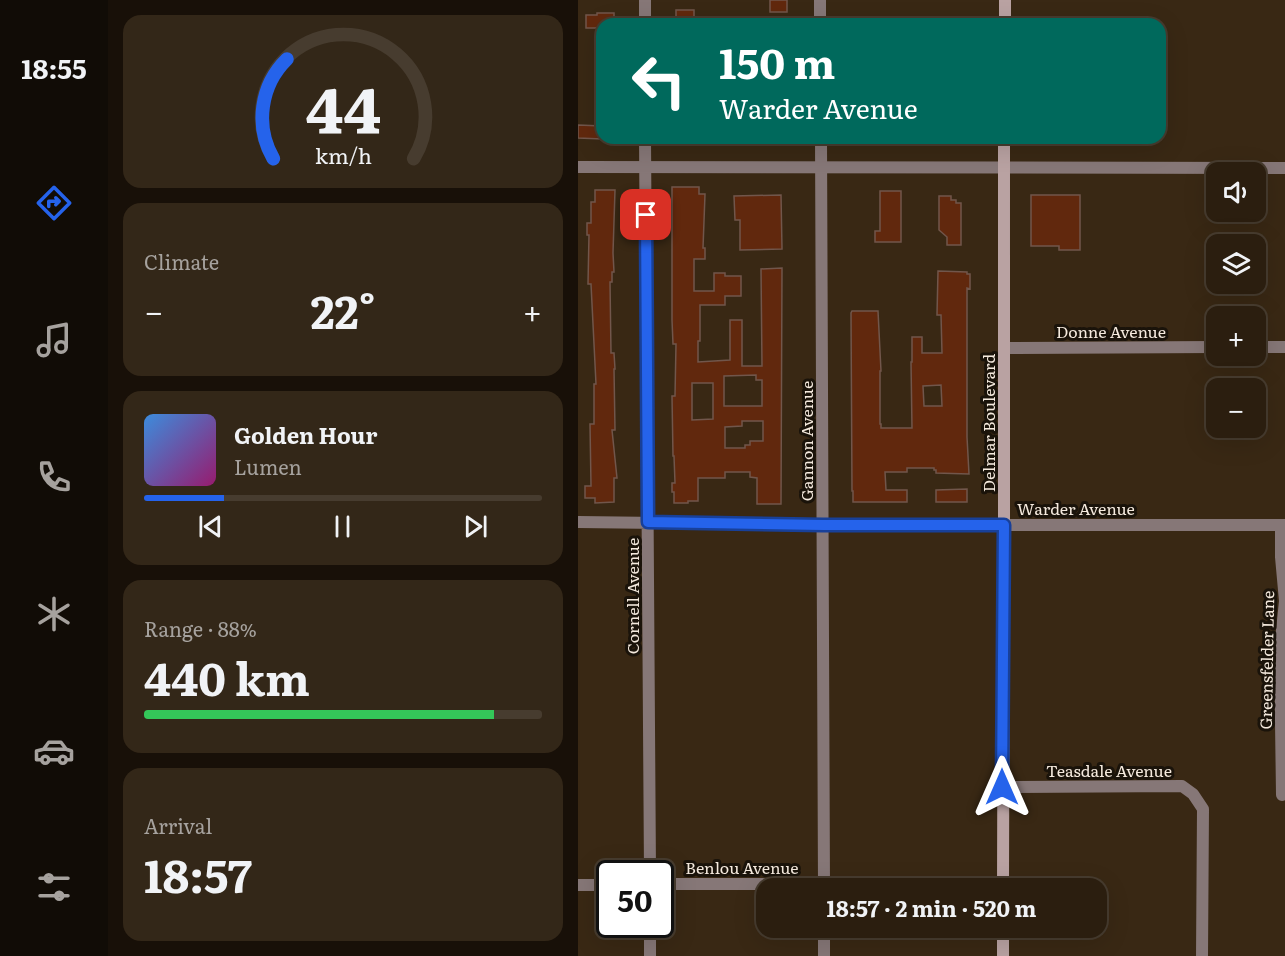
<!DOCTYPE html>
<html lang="en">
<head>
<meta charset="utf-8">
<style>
	:root { --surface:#2b1e0f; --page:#332718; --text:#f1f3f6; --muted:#a6a29e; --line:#473c2f; --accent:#2563eb }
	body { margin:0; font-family:Literata,serif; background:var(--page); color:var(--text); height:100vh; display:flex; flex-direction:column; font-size:22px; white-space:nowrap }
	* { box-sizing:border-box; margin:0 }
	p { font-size:20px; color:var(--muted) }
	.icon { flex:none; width:33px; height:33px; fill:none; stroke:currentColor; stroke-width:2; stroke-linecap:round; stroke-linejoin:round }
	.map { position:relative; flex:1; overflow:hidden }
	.panel { display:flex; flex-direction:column; gap:15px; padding:15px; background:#181008; width:470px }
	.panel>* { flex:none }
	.top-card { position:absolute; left:18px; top:18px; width:570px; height:126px; border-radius:18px; box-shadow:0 6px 24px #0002,0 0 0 2px var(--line); background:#00695c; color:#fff; overflow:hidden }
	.fabs { position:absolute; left:628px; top:162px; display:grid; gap:12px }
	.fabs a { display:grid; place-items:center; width:60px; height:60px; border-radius:12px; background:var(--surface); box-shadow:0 6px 24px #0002,0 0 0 2px var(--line); font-size:30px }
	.speed { position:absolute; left:18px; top:860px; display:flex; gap:12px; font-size:30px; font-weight:700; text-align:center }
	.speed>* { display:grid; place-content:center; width:78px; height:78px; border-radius:50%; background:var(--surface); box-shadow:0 6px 24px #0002,0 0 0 2px var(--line); line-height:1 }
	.speed .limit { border:3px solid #111; border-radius:9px; background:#fff; color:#111 }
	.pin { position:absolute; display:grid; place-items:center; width:51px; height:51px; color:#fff; margin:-26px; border-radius:12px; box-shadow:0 3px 9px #0006 }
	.me { position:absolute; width:66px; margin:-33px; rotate:0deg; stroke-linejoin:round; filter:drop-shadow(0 0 4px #0008) }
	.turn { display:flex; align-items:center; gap:21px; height:126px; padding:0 24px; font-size:27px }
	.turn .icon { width:78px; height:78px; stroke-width:2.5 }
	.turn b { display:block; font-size:42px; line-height:51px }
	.big { font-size:45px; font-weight:700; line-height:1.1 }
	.panel .card { flex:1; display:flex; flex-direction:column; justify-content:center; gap:9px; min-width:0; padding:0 21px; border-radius:18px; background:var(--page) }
	.panel .dial { align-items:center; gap:0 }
	.dial svg { height:156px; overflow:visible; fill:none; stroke:var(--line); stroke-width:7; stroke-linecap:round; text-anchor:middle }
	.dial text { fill:var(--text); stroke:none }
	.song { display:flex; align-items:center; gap:18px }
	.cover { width:72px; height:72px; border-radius:9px; background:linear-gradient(135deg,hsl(210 70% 55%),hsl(320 70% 35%)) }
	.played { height:6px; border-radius:3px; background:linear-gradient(90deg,var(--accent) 20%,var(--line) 20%) }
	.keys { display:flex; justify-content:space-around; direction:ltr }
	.heat { display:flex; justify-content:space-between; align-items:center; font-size:33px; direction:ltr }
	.charge { height:9px; border-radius:4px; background:linear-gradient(90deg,#34c759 88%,var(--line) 0) }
	.trip { position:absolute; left:178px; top:878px; width:351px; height:60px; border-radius:18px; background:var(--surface); box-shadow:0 6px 24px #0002,0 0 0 2px var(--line); font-weight:700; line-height:60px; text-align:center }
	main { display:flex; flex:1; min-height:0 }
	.tab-bar { display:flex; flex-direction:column; width:108px; justify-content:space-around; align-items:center; background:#110c06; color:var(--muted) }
	.tab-bar .icon { width:42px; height:42px }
	.tab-bar .active { color:var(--accent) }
	.tab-bar b { font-size:27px; color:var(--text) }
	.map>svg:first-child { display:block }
</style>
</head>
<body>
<main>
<nav class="tab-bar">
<b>18:55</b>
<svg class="icon active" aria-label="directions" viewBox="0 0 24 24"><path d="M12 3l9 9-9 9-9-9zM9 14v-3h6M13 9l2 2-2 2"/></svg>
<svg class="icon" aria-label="music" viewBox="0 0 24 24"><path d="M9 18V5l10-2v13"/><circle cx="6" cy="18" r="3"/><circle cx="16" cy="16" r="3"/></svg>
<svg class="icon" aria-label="phone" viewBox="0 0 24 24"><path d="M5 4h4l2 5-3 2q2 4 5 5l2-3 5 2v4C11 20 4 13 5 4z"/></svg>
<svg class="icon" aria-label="climate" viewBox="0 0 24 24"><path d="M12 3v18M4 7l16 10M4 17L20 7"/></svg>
<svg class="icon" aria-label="car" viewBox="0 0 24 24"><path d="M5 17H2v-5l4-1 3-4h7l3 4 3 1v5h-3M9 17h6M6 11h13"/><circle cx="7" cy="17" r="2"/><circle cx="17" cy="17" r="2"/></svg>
<svg class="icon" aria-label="filters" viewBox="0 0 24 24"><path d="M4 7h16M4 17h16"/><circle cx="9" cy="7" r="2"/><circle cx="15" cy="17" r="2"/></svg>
</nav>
<section class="panel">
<div class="card dial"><svg viewBox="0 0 100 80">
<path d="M14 69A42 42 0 1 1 86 69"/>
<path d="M14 69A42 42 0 0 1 21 18" stroke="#2563eb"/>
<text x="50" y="56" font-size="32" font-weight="700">44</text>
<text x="50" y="72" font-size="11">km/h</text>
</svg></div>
<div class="card"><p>Climate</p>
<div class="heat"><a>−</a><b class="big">22°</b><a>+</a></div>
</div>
<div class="card">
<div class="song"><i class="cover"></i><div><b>Golden Hour</b><p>Lumen</p></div></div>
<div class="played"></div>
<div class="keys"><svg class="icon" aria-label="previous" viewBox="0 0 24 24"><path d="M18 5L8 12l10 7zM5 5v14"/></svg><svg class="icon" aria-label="pause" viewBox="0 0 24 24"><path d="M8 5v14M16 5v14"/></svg><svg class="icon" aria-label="next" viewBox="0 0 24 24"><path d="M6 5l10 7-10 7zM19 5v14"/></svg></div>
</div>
<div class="card"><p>Range · 88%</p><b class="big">440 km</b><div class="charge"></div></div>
<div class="card"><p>Arrival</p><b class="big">18:57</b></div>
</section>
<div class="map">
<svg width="708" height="956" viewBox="0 0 708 956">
	<rect width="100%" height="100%" fill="#392814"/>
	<!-- building -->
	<path fill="#61280d" stroke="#71564b" stroke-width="1.5" fill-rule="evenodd" d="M 192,0 L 209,0 L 209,12 L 192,12 Z
		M 98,10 L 116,10 L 116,24 L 98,24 Z
		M 19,13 L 36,13 L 36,24 L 24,24 L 24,28 L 8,28 L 8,15 L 19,15 Z
		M 0,125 L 24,126 L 24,139 L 0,138 Z
		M 94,187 L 121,187 L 121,194 L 127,194 L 125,248 L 127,248 L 127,259 L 116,259 L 116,291 L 136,291 L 136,273 L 147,273 L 147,276 L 163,276 L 163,296 L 147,296 L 147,305 L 122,305 L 122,341 L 120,341 L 120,362 L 152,360 L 152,320 L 164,320 L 164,366 L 184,366 L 183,269 L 204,268 L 203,504 L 179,504 L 179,478 L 172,477 L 172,472 L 147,472 L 147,478 L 120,478 L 120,501 L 110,501 L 110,503 L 96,503 L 96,492 L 94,492 L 94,483 L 97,483 L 96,456 L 95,456 L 94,396 L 97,396 L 98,344 L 95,344 L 94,320 ZM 178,375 L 178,380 L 184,380 L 184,406 L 146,406 L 146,376 ZM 114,383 L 135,383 L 135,419 L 114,420 ZM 164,421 L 185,421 L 185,441 L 172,441 L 172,445 L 167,445 L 167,448 L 147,448 L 147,427 L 164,426 Z
		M 17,190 L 37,190 L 35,253 L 36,272 L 34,272 L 34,282 L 32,282 L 33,353 L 36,353 L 37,369 L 36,369 L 37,430 L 34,430 L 39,478 L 36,478 L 36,502 L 17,503 L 17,498 L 7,498 L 7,486 L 13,486 L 12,424 L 16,424 L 16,384 L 18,384 L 13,284 L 10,284 L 11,235 L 9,235 L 9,223 L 13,223 L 13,202 L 17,202 Z
		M 302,191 L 323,191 L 323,242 L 297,242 L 297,231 L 302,231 Z
		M 203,195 L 204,249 L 162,250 L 162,220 L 157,220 L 156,196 Z
		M 453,195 L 502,195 L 502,250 L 481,250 L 481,246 L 453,246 Z
		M 361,196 L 373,196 L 373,200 L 378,200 L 378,203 L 383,203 L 383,245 L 369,245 L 369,237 L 361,230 Z
		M 360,271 L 389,272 L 389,274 L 392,274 L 392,289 L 389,288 L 389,437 L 391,474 L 358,473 L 358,470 L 356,470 L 356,468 L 329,468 L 329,472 L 307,472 L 308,490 L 329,490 L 329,502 L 275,502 L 275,491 L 274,491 L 273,313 L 274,311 L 300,311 L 303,371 L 302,371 L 302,424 L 303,424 L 303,428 L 334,428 L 333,362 L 334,362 L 334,337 L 344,337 L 344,353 L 364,353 L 363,315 L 359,315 ZM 363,385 L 364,406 L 346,406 L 345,386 Z
		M 389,489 L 389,502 L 358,502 L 358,490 Z"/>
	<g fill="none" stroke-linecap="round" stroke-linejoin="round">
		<!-- minor -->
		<path stroke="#867777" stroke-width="12" d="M 67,0 L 67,24
			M 242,0 L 242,24
			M 67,138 L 72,873
			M 243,138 L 246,888
			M 678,347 L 708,347
			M 426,348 L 639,347
			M 0,522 L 245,525 L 708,525
			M 703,525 L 703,557 L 707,601 L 702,649 L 704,795
			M 425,787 L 604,786 L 615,794 L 625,809 L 624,956
			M 82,884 L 246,884
			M 0,885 L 32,885
			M 72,924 L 72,956
			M 246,927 L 246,956"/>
		<!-- tertiary -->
		<path stroke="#867777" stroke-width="12" d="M 0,167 L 708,168"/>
		<!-- secondary -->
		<path stroke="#b9a2a2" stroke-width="12" d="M 427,24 L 427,0
			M 425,888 L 426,525 L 426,138
			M 425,927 L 425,956"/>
	</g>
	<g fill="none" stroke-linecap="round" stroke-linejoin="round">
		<defs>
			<path id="route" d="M 68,215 L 70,522 L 245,525 L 426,525 L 424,787"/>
		</defs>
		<!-- route casing -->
		<use href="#route" stroke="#184099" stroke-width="15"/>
		<!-- route -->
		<use href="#route" stroke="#2563eb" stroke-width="10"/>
	</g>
	<g text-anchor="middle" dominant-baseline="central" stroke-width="6" stroke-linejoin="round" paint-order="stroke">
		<!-- street labels -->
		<g font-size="16" fill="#f5eade" stroke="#1a130a">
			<text x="533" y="331">Donne Avenue</text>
			<text transform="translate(410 423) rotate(-90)">Delmar Boulevard</text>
			<text transform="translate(228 441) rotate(-90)">Gannon Avenue</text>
			<text x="498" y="508">Warder Avenue</text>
			<text transform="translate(54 596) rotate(-90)">Cornell Avenue</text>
			<text transform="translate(688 660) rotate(-89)">Greensfelder Lane</text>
			<text x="531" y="770">Teasdale Avenue</text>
			<text x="164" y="867">Benlou Avenue</text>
		</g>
	</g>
</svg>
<div class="fabs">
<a><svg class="icon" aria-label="sound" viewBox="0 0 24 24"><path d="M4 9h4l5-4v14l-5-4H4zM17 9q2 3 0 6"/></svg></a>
<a><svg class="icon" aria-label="layers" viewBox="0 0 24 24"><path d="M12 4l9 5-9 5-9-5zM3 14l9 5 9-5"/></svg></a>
<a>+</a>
<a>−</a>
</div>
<div class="speed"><div class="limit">50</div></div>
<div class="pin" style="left:68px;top:215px;background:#d93025"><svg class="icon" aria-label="arrive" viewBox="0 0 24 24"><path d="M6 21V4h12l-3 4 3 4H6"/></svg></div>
<svg class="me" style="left:424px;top:787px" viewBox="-20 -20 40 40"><path d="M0-17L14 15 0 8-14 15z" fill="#2563eb" stroke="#fff" stroke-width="4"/></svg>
<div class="trip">18:57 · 2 min · 520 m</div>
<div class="top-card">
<div class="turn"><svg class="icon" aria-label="left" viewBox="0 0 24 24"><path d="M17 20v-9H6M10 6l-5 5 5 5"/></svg><div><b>150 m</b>Warder Avenue</div></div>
</div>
</div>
</main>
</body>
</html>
